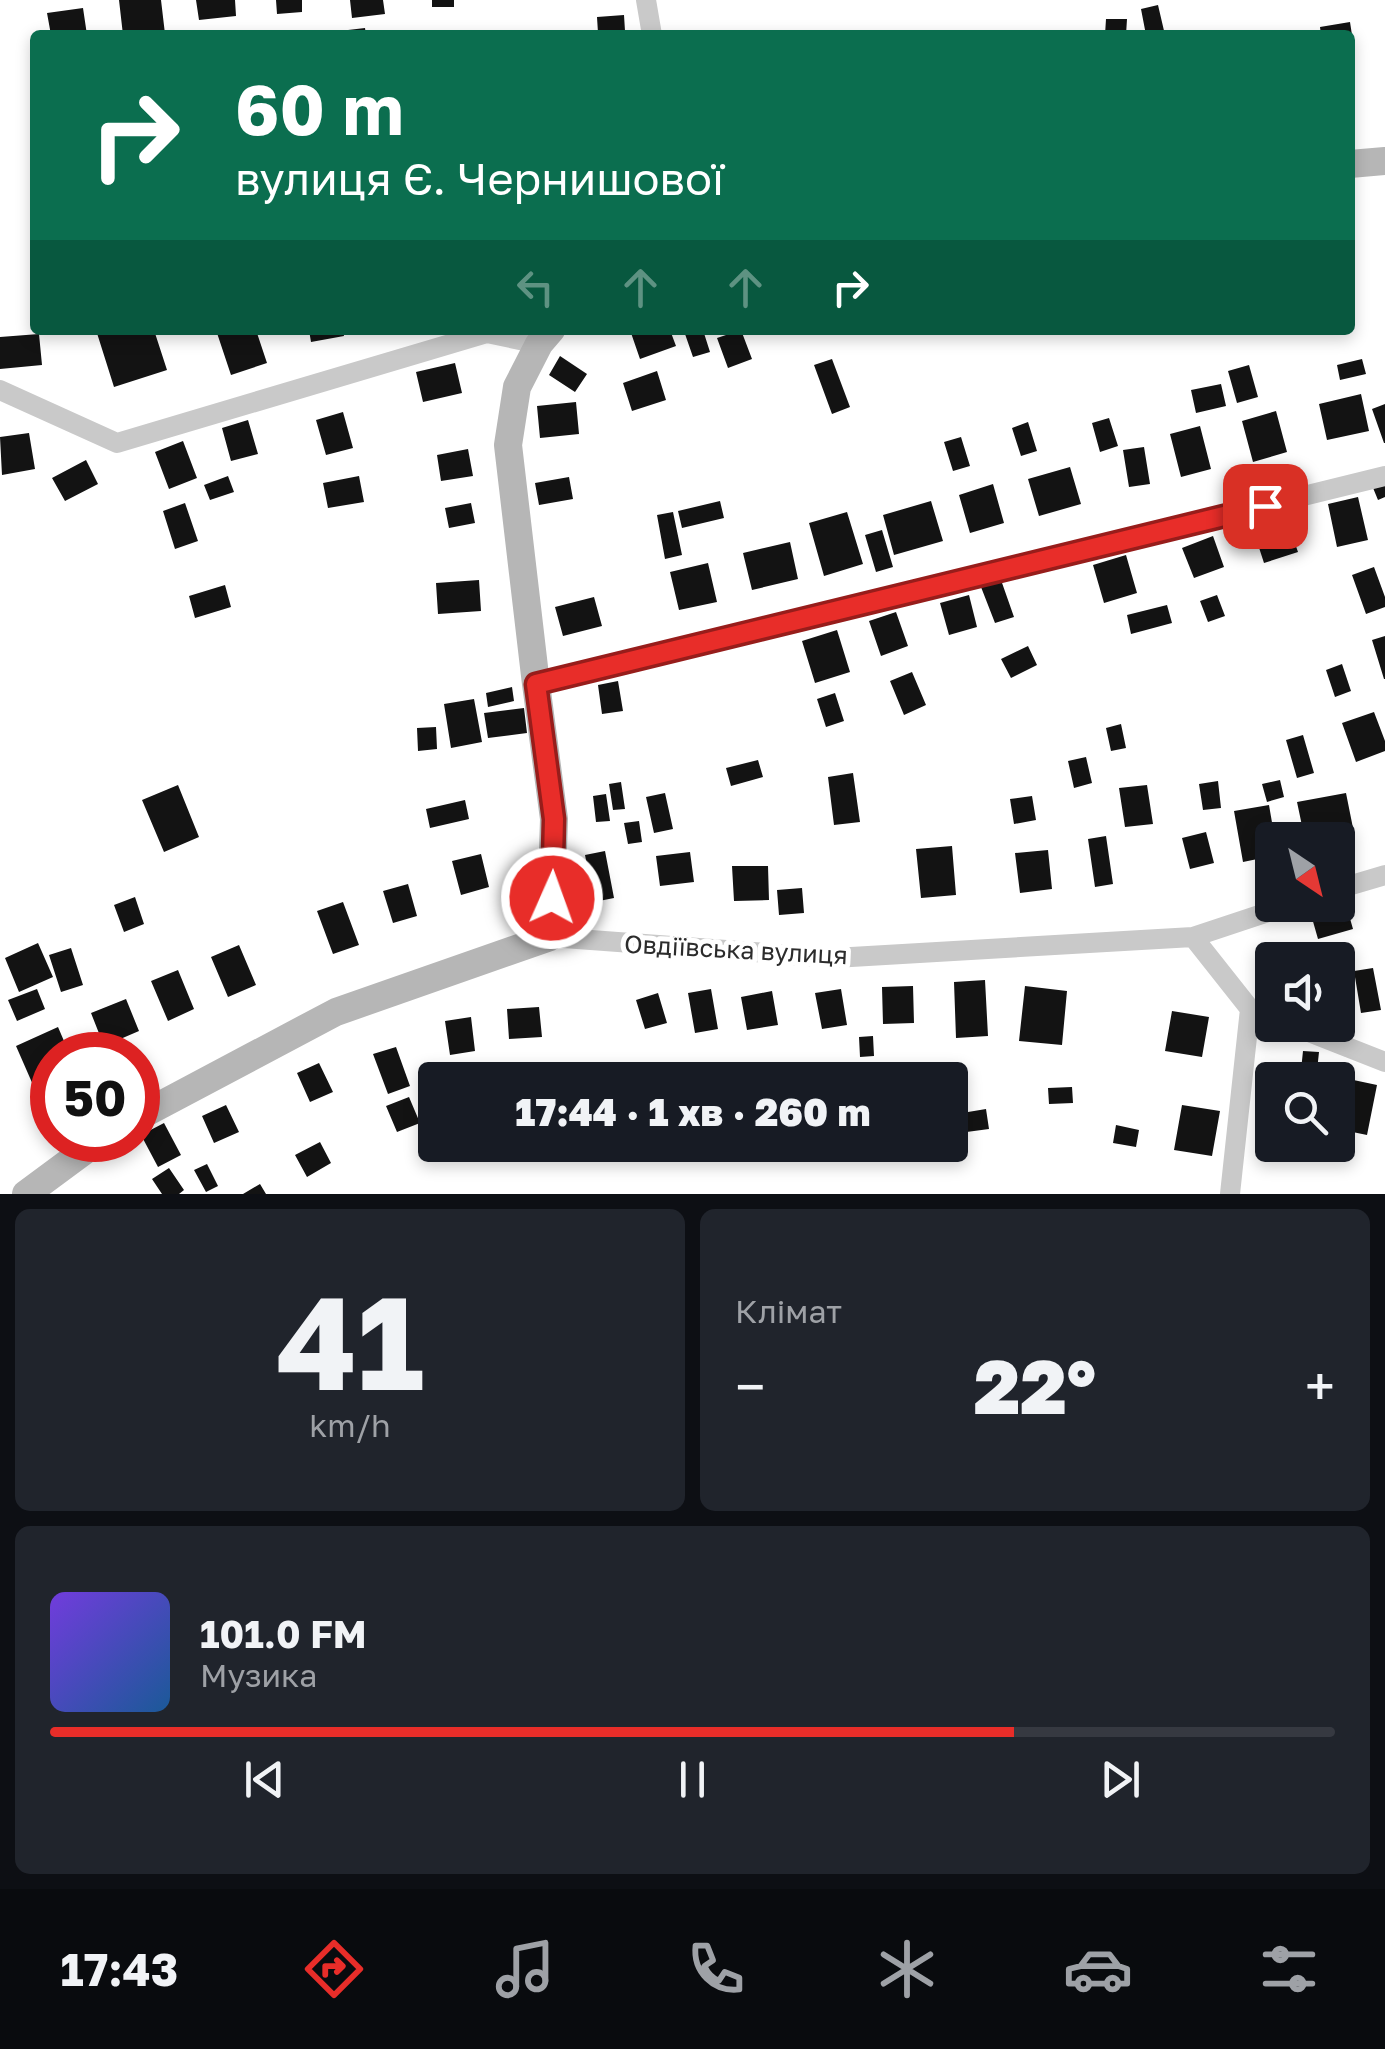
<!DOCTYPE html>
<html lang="uk">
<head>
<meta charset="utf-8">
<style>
	:root { --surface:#171b24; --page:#20242c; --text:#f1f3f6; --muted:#9ea1a6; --line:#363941; --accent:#e82d29 }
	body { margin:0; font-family:"Golos Text",sans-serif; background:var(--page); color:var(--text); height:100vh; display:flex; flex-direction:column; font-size:38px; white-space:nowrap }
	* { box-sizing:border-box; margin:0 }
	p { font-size:32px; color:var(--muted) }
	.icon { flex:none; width:55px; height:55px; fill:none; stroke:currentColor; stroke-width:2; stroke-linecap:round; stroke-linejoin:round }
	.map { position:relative; height:1194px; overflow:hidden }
	.side { display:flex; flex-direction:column; gap:15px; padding:15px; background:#0d0f14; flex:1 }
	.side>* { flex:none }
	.hud { position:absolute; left:30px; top:30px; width:1325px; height:305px; border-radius:10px; box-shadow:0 5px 15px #0003; background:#0b6e4f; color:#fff; overflow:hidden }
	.needle { width:65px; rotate:145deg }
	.fabs { position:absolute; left:1255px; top:822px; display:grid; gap:20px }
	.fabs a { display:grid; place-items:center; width:100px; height:100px; border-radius:10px; background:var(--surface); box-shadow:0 5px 15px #0003; font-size:50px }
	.speed { position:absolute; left:30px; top:1032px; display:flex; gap:20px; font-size:50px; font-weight:700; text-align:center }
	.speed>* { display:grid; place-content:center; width:130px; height:130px; border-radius:50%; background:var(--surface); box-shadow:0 5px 15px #0003; line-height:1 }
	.speed .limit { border:15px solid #d22; background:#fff; color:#111 }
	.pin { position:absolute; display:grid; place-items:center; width:85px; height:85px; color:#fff; margin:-42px; border-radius:20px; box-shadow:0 5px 15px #0006 }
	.me { position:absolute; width:110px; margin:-55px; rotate:2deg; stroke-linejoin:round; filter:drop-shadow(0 0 8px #0008) }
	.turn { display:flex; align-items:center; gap:35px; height:210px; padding:0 40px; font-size:45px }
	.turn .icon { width:130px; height:130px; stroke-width:2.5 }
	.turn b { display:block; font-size:70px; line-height:85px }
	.lanes { display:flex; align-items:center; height:95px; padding:0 40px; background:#0003; justify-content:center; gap:50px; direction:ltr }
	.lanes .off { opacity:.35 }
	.big { font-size:75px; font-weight:800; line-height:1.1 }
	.side .card { flex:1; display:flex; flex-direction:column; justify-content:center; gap:15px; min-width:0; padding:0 35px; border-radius:15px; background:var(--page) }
	.side .dial { align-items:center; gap:0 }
	.dial b { font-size:130px; line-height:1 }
	.song { display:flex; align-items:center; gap:30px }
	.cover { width:120px; height:120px; border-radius:15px; background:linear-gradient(135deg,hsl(260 70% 55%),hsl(210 70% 35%)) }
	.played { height:10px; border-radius:5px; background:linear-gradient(90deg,var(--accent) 75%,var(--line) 75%) }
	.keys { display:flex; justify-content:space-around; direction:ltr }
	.heat { display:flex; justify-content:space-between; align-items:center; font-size:55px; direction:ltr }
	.side .tiles { flex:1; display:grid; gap:15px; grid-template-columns:1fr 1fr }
	.card:last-child { grid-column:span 2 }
	.trip { position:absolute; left:418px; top:1062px; width:550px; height:100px; border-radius:10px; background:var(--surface); box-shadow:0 5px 15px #0003; font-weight:800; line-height:100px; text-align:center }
	.dock { display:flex; height:160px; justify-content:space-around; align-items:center; background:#090b0e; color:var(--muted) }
	.dock .icon { width:70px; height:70px }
	.dock .on { color:var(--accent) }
	.dock b { font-size:45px; color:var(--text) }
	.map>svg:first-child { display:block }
</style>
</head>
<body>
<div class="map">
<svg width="1385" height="1194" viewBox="0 0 1385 1194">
	<rect width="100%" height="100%" fill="#fff"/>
	<!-- building -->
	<path fill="#131313" d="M 119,0 L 161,0 L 165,34 L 123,35 Z
		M 196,0 L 235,0 L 236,16 L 199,20 Z
		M 276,0 L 302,0 L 302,12 L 277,14 Z
		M 350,0 L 383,0 L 385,14 L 352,18 Z
		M 432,0 L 454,0 L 454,7 L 432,7 Z
		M 1158,5 L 1165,35 L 1146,35 L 1141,9 Z
		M 83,8 L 87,35 L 51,35 L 47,13 Z
		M 624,15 L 625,31 L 598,33 L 597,17 Z
		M 1106,19 L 1127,19 L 1126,35 L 1105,35 Z
		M 1350,22 L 1352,35 L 1321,35 L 1320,27 Z
		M 365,28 L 366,35 L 349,35 L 348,30 Z
		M 96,330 L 154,330 L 167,370 L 114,387 Z
		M 225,330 L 256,330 L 267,363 L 231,375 L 217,333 Z
		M 309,330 L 343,330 L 344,336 L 311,342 Z
		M 630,330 L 670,330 L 676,346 L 640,359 Z
		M 696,330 L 703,330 L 710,352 L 693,357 L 685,334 Z
		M 741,330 L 752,359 L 728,368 L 717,338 Z
		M 39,334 L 42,365 L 0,369 L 0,337 Z
		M 560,356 L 587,374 L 575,392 L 549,375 Z
		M 832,359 L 850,407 L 832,414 L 814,365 Z
		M 1362,359 L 1366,374 L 1340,380 L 1337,365 Z
		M 455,363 L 462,393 L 423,402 L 416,372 Z
		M 1249,365 L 1258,397 L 1237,403 L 1228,371 Z
		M 657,371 L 666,400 L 632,411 L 623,383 Z
		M 1221,384 L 1226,406 L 1196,413 L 1191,390 Z
		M 1361,394 L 1369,431 L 1327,440 L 1319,404 Z
		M 576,402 L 579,434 L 540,438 L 537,406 Z
		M 1385,404 L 1385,443 L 1384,443 L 1372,409 Z
		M 1276,411 L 1287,452 L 1253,462 L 1242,421 Z
		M 343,412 L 353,448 L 326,455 L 316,420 Z
		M 1109,418 L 1118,446 L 1100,452 L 1092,423 Z
		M 248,420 L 258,454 L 231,461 L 222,428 Z
		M 1028,422 L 1037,451 L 1021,456 L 1012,428 Z
		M 1200,426 L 1211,469 L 1181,477 L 1170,434 Z
		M 29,433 L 35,469 L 2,475 L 0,437 Z
		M 961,437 L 970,466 L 953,471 L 944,442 Z
		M 183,441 L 197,478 L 169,489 L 155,452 Z
		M 1144,447 L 1150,484 L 1129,487 L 1123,450 Z
		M 468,449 L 473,476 L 441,481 L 437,455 Z
		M 86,460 L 98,484 L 65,501 L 52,478 Z
		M 1070,467 L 1081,504 L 1039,516 L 1028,479 Z
		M 228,476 L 234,492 L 210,500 L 204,485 Z
		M 359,476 L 364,502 L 328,508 L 323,483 Z
		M 569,477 L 573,499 L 539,505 L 535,483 Z
		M 1385,477 L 1385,497 L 1378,500 L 1371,483 Z
		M 993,484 L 1004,523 L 970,533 L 959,495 Z
		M 1358,497 L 1368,540 L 1337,547 L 1328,504 Z
		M 720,501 L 724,518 L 682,528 L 678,511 Z
		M 931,501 L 943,541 L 894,555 L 883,515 Z
		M 185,503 L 198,541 L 175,549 L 163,511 Z
		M 471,503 L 475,523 L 449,528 L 445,508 Z
		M 673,512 L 682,555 L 665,559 L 657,515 Z
		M 847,512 L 863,564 L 824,576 L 809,523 Z
		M 1284,512 L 1298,552 L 1264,563 L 1251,523 Z
		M 882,530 L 893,567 L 876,572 L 865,535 Z
		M 1213,536 L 1224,567 L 1194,578 L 1182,548 Z
		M 790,542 L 798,579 L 752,590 L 743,553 Z
		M 1126,555 L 1137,593 L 1104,603 L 1093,565 Z
		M 708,563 L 717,602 L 679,610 L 670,572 Z
		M 1374,567 L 1385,597 L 1385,607 L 1366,614 L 1352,575 Z
		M 479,580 L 481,611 L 438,614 L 436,583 Z
		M 1001,580 L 1014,617 L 995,623 L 981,587 Z
		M 225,585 L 231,607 L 195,618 L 189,596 Z
		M 969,595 L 977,627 L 949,635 L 940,603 Z
		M 1217,595 L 1225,616 L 1208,622 L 1200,601 Z
		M 594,597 L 602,626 L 563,636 L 555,607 Z
		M 1167,605 L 1172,623 L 1131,634 L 1127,615 Z
		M 896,612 L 908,646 L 881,656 L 869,621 Z
		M 837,630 L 850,672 L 815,683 L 802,641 Z
		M 1385,636 L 1385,679 L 1384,679 L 1372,640 Z
		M 1028,646 L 1037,665 L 1011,678 L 1001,659 Z
		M 1342,664 L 1351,691 L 1335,697 L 1326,670 Z
		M 912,672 L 926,705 L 904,715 L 890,681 Z
		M 618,681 L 623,711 L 602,714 L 598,685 Z
		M 512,687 L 514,701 L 488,707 L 486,693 Z
		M 835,693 L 844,721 L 826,727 L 817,699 Z
		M 474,699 L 482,742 L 451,748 L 444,704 Z
		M 524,708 L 527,733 L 488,738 L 484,713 Z
		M 1374,712 L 1385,741 L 1385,751 L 1356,762 L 1342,723 Z
		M 1121,724 L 1126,748 L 1111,751 L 1106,728 Z
		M 436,727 L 437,749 L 418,751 L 417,728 Z
		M 1303,735 L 1314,773 L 1297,778 L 1286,740 Z
		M 1086,757 L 1092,783 L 1074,788 L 1068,761 Z
		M 758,760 L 763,777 L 731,786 L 726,768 Z
		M 853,773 L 860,822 L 834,825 L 828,777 Z
		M 1280,780 L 1284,797 L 1267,802 L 1262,784 Z
		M 1218,781 L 1221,808 L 1203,810 L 1199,784 Z
		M 621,782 L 625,809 L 613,810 L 609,784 Z
		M 178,785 L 199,837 L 164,852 L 142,800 Z
		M 1147,785 L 1153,824 L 1125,827 L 1119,788 Z
		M 665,793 L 673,829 L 654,833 L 646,797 Z
		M 1346,793 L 1354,833 L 1305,840 L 1297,802 Z
		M 606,794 L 610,821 L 596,822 L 593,796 Z
		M 1032,796 L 1036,820 L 1014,824 L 1010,799 Z
		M 465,800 L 469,819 L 430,828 L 426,809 Z
		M 1269,805 L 1275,840 L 1272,840 L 1272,856 L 1243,862 L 1234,811 Z
		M 639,821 L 642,842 L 628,844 L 624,823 Z
		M 1206,832 L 1214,863 L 1190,869 L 1182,838 Z
		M 1106,836 L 1113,884 L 1095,887 L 1088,839 Z
		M 952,846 L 956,895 L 921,898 L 916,849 Z
		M 1048,850 L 1052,889 L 1020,893 L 1015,853 Z
		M 605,851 L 614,898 L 594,902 L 585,855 Z
		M 690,852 L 694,882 L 660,886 L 656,856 Z
		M 481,854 L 489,887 L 461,895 L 452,861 Z
		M 732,866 L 768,866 L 769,900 L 734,901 Z
		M 408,884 L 417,916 L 393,923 L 383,891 Z
		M 802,888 L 804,913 L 779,915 L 777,890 Z
		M 135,897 L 144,924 L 124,932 L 114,905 Z
		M 1345,901 L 1353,929 L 1318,939 L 1310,911 L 1338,905 L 1338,903 Z
		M 343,902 L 359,945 L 333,954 L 317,911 Z
		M 38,943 L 53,977 L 19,992 L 5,958 Z
		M 239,945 L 256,985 L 228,997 L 211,957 Z
		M 71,948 L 83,985 L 61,992 L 49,955 Z
		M 1373,968 L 1381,1010 L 1361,1013 L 1354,971 Z
		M 178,970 L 194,1009 L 168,1021 L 151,981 Z
		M 985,980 L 988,1036 L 956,1038 L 954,982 Z
		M 913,986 L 914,1023 L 883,1024 L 882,987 Z
		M 1025,986 L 1067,991 L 1062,1045 L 1019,1041 Z
		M 37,989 L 45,1009 L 17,1021 L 8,1000 Z
		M 711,989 L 718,1029 L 695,1033 L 688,993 Z
		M 841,989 L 847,1025 L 822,1029 L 815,993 Z
		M 772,991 L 778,1025 L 747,1030 L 741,997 Z
		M 1338,991 L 1339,991 L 1344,1016 L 1338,1017 Z
		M 658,993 L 667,1023 L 645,1029 L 636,1000 Z
		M 126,999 L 139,1031 L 104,1046 L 91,1013 Z
		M 539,1007 L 542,1037 L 509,1039 L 507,1009 Z
		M 1172,1011 L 1209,1017 L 1202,1057 L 1165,1051 Z
		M 471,1017 L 475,1051 L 450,1055 L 445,1021 Z
		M 58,1027 L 70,1055 L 52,1055 L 52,1087 L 37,1094 L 16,1046 Z
		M 873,1036 L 874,1056 L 860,1057 L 859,1037 Z
		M 396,1047 L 410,1086 L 388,1094 L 373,1054 Z
		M 1303,1051 L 1319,1052 L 1316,1080 L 1300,1080 Z
		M 319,1063 L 333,1092 L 310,1102 L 297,1073 Z
		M 651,1065 L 654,1080 L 620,1080 L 618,1071 Z
		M 1344,1078 L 1377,1085 L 1367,1135 L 1338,1129 L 1338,1109 Z
		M 1072,1087 L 1073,1103 L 1049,1104 L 1048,1088 Z
		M 409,1097 L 420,1123 L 397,1132 L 386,1106 Z
		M 226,1105 L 239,1132 L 214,1143 L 202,1116 Z
		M 1182,1105 L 1220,1111 L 1212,1156 L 1174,1150 Z
		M 986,1109 L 989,1129 L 959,1133 L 956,1114 Z
		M 164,1123 L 181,1155 L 158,1167 L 141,1135 Z
		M 1116,1125 L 1139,1130 L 1136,1147 L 1113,1143 Z
		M 320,1142 L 331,1163 L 307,1177 L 295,1155 Z
		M 207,1164 L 218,1186 L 206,1192 L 194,1170 Z
		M 169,1168 L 184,1190 L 179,1194 L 162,1194 L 152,1179 Z
		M 260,1184 L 266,1194 L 243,1194 Z"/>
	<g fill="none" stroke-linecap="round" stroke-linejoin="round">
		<!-- minor -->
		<path stroke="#c9c9c9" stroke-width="20" d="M 646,0 L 652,35
			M 0,390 L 117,443 L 487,333 L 539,344
			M 536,684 L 1385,476
			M 1338,889 L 1385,875
			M 550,937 L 834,958 L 1193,937 L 1289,905
			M 1193,937 L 1250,1009 L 1230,1194
			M 1291,1025 L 1385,1062"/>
		<!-- secondary -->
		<path stroke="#b6b6b6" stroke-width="28" d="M 1350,164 L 1385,161
			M 138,1117 L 336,1012 L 550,937 L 554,819 L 536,684 L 508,445 L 517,387 L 539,344 L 551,330
			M 26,1194 L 99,1140"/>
	</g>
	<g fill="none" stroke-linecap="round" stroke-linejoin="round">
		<defs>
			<path id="route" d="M 552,898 L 554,819 L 536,684 L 1265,506"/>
		</defs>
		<!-- route casing -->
		<use href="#route" stroke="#971d1b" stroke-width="25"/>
		<!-- route -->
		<use href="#route" stroke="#e82d29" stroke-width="18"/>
	</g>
	<g text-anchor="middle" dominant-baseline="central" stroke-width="10" stroke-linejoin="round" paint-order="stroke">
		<!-- street labels -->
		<g font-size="25" fill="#2c2c2c" stroke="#fff">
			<text transform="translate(736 949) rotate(3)">Овдіївська вулиця</text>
		</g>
	</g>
</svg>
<div class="fabs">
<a><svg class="needle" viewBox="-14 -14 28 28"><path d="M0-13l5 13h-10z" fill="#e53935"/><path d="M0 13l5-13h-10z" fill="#9ea1a6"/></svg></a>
<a><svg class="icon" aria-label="sound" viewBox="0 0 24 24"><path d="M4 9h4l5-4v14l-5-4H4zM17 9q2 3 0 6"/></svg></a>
<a><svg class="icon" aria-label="search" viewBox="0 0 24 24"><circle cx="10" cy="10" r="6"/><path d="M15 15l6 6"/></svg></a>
</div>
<div class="speed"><div class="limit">50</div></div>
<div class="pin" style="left:1265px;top:506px;background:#d93025"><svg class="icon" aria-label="arrive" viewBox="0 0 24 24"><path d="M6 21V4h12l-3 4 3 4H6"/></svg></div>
<svg class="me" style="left:552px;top:898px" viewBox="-20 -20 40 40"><circle r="17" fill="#e82d29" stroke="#fff" stroke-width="3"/><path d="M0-11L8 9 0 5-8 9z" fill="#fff"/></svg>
<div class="trip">17:44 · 1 хв · 260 m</div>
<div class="hud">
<div class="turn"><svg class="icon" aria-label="right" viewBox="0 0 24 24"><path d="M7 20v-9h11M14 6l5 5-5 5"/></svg><div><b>60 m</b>вулиця Є. Чернишової</div></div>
<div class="lanes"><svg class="icon off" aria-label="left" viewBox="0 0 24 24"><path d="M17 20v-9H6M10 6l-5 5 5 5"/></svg><svg class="icon off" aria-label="ahead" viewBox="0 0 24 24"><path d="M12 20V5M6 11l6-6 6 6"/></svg><svg class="icon off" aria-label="ahead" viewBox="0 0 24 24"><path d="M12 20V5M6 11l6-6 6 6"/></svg><svg class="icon" aria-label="right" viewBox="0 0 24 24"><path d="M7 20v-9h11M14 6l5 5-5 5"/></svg></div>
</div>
</div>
<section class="side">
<div class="tiles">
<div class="card dial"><b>41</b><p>km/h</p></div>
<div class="card"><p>Клімат</p>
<div class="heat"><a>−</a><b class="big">22°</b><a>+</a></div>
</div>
<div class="card">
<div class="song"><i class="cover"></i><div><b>101.0 FM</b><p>Музика</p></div></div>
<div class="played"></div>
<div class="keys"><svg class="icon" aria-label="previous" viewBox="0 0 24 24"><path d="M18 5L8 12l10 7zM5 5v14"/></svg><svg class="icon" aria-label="pause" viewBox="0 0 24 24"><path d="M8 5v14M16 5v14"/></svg><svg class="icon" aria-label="next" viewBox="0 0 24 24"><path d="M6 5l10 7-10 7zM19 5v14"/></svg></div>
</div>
</div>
</section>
<nav class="dock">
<b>17:43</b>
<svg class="icon on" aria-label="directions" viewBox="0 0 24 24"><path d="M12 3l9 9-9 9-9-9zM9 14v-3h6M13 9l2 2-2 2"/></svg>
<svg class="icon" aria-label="music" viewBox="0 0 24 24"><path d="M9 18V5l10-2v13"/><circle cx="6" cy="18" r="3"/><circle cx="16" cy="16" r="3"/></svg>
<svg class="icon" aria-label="phone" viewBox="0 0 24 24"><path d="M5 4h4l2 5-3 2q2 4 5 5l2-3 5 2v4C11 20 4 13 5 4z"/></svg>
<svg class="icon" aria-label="climate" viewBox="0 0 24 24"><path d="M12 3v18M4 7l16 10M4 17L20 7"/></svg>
<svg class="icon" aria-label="car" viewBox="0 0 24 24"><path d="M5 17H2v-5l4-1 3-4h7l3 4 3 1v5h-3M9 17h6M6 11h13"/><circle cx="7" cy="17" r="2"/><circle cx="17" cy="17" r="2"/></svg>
<svg class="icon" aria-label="filters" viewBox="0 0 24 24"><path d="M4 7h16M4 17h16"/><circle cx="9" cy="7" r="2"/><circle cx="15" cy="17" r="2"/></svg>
</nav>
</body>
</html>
